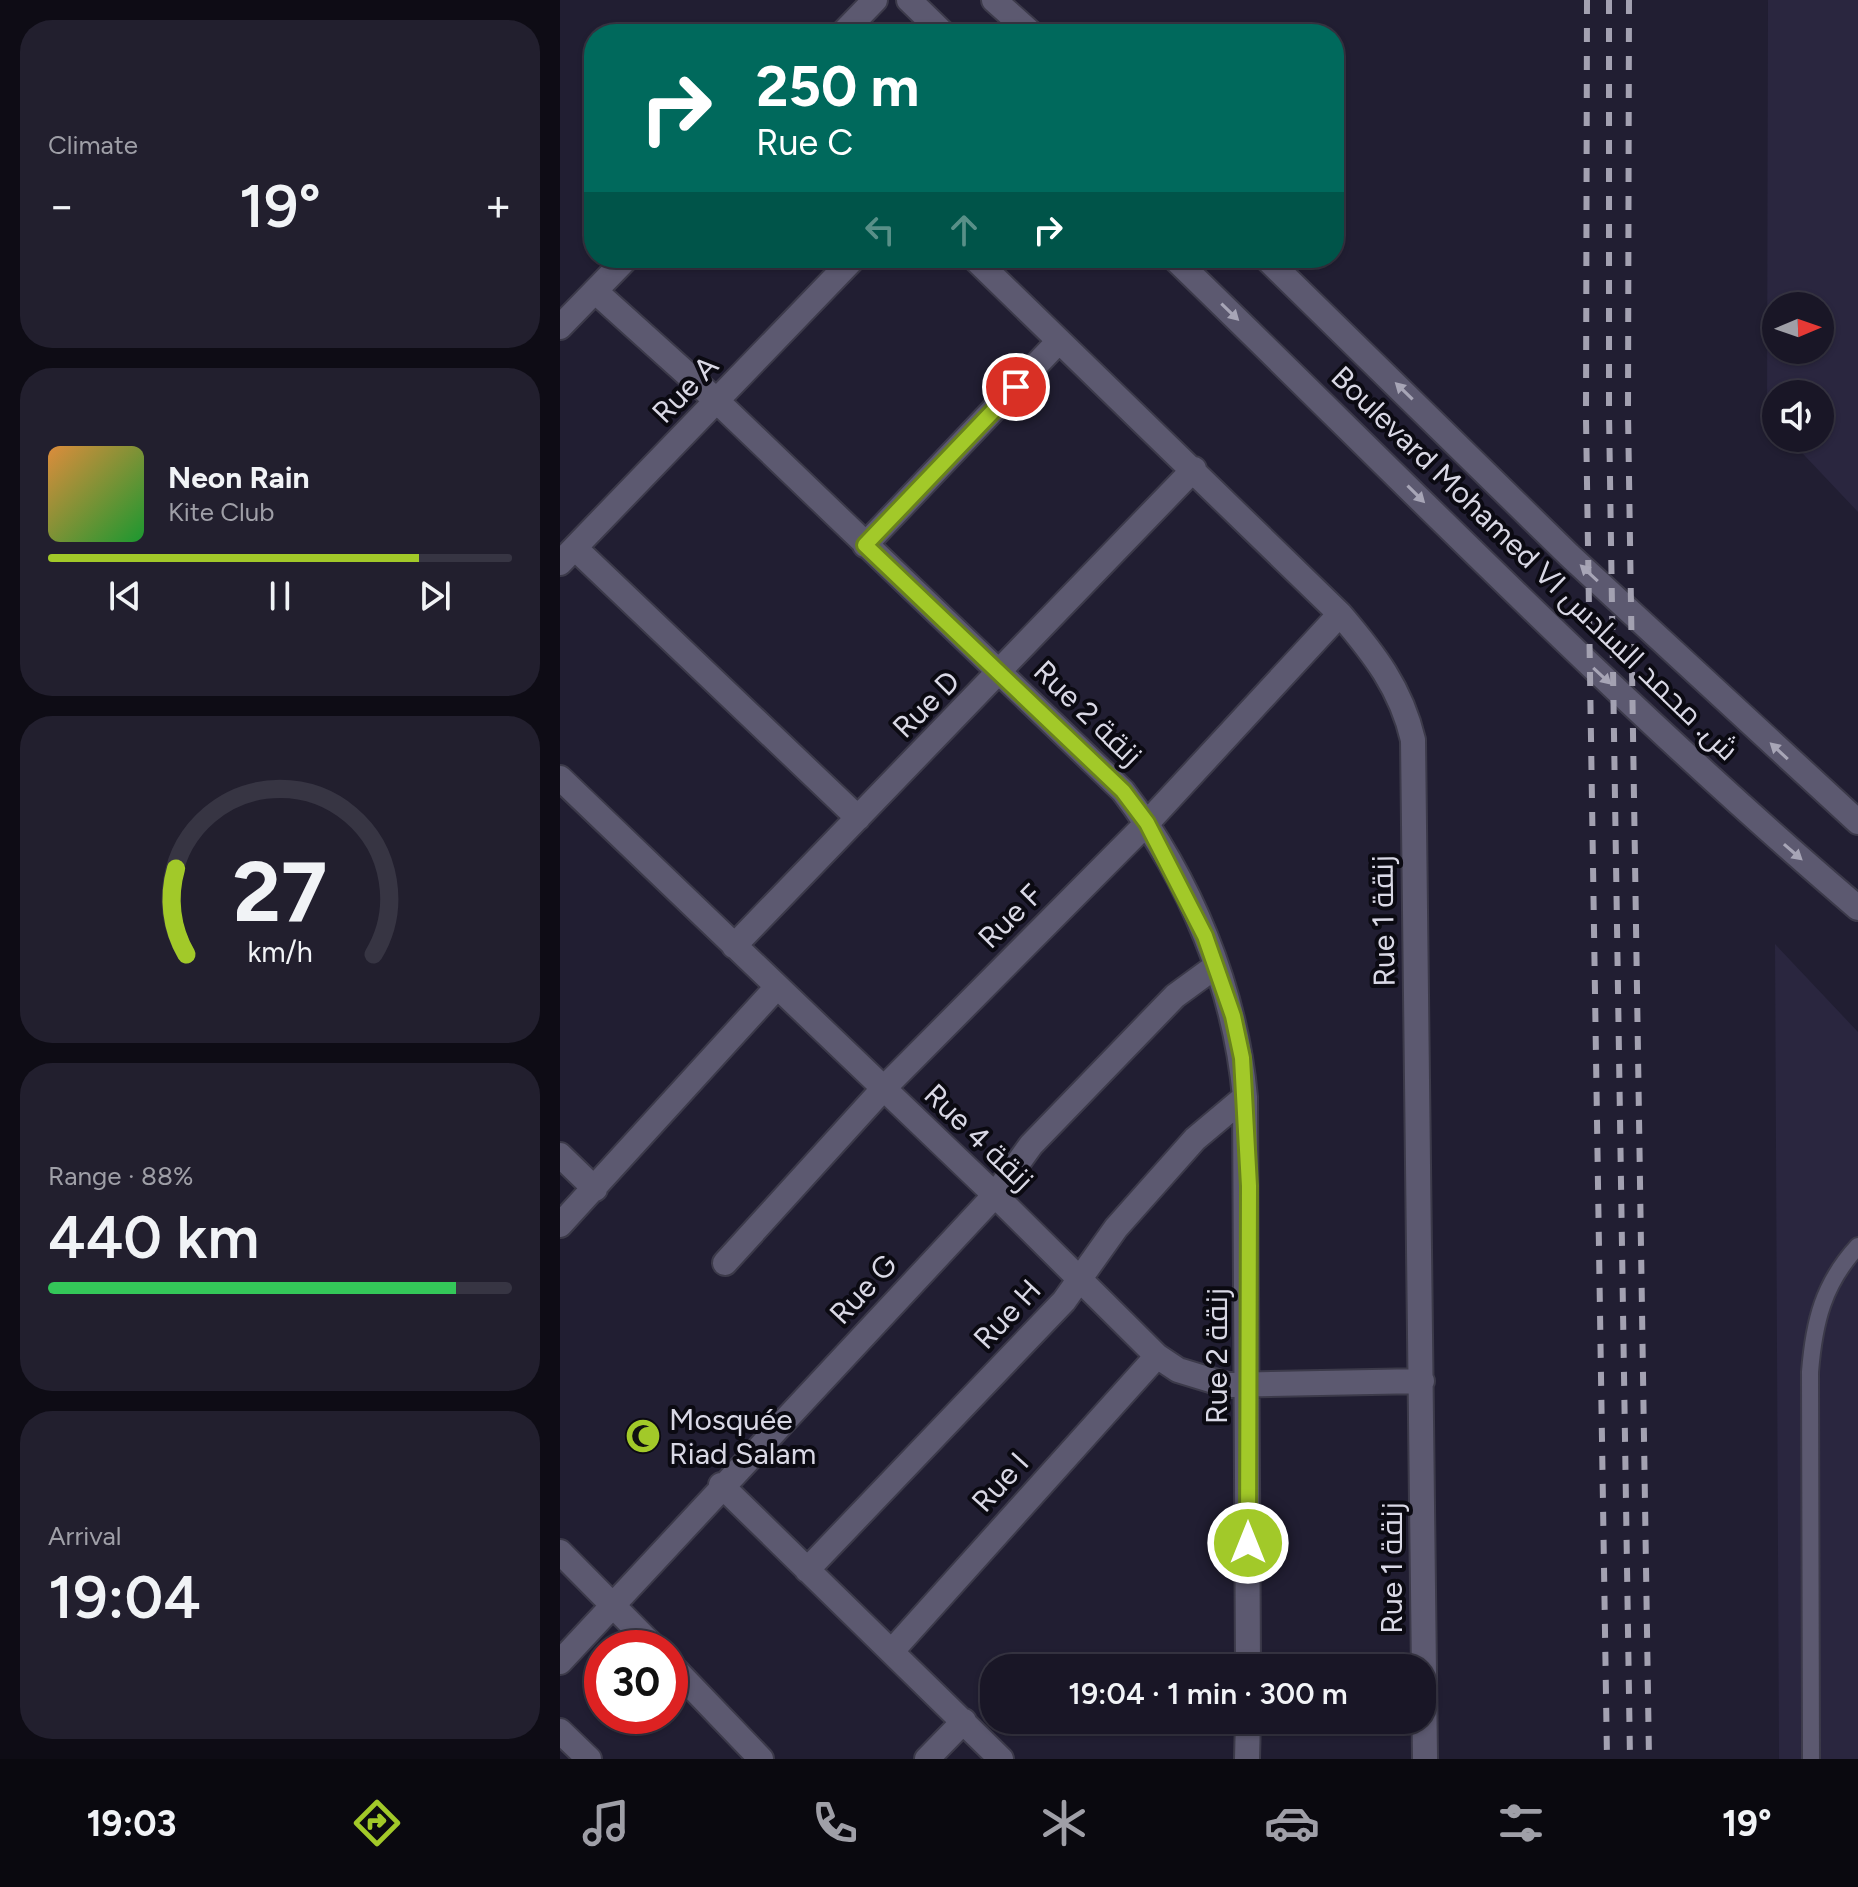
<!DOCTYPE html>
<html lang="en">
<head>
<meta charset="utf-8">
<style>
	:root { --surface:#191626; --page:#221f2e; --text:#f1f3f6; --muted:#9f9fa7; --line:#373543; --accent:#a2c929 }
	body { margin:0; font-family:Figtree,Cairo,sans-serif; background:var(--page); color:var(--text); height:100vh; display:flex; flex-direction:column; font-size:30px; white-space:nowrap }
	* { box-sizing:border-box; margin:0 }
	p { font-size:26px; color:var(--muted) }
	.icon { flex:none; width:44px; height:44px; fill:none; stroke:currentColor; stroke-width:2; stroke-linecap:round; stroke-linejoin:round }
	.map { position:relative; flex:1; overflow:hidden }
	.details { display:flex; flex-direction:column; gap:20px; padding:20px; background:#0e0c15; width:560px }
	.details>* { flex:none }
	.banner { position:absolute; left:24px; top:24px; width:760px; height:244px; border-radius:32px; box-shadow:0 2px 6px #0004,0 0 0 2px var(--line); background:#00695c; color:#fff; overflow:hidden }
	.needle { width:52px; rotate:88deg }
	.buttons { position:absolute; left:1202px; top:292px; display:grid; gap:16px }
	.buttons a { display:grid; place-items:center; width:72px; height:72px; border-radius:50%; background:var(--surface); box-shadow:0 2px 6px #0004,0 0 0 2px var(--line); font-size:40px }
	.speed { position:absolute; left:24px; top:1630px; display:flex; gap:16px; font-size:40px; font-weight:700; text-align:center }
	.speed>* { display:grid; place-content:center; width:104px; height:104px; border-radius:50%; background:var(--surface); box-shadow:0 2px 6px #0004,0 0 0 2px var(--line); line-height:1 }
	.speed .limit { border:12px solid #d22; background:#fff; color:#111 }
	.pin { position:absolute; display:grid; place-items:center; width:68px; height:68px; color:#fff; margin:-34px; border:4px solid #fff; border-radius:50%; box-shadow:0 2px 8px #0007 }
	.me { position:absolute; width:88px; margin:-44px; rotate:0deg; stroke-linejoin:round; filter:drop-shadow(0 0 6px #0008) }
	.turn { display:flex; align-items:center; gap:28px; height:168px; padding:0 40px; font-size:36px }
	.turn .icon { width:104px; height:104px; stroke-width:2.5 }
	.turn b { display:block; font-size:56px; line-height:68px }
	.lanes { display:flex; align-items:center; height:76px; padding:0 40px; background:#0003; justify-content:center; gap:40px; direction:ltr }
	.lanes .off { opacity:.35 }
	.big { font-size:60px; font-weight:600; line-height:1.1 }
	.details .card { flex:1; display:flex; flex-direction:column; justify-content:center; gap:12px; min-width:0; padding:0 28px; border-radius:32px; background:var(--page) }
	.details .dial { align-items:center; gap:0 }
	.dial svg { height:208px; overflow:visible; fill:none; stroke:var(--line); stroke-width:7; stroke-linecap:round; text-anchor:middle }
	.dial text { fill:var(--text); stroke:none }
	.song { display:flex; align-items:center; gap:24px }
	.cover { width:96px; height:96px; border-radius:12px; background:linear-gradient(135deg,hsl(30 70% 55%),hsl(130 70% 35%)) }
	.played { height:8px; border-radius:4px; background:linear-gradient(90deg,var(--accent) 80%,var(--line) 80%) }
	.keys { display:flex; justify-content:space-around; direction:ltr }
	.heat { display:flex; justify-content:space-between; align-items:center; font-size:44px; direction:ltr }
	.charge { height:12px; border-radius:6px; background:linear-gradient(90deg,#34c759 88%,var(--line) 0) }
	.trip { position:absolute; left:420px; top:1654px; width:456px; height:80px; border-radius:32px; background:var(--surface); box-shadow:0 2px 6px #0004,0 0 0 2px var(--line); font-weight:600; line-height:80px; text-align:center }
	.menu { display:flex; height:128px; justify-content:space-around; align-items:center; background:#0a090f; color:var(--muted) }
	.menu .icon { width:56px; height:56px }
	.menu .on { color:var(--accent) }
	.menu b { font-size:36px; color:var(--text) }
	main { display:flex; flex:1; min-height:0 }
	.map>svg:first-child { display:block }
</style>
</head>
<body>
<main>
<section class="details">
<div class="card"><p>Climate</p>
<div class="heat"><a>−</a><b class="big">19°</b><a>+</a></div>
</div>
<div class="card">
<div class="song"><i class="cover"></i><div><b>Neon Rain</b><p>Kite Club</p></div></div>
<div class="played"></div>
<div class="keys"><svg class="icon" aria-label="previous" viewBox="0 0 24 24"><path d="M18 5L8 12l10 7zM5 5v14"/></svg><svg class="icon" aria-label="pause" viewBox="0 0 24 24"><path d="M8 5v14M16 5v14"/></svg><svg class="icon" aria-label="next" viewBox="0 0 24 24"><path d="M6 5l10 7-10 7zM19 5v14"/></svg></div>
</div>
<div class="card dial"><svg viewBox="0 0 100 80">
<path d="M14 69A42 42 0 1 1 86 69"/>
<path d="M14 69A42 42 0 0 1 10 36" stroke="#a2c929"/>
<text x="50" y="56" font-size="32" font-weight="700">27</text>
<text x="50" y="72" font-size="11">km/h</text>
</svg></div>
<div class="card"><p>Range · 88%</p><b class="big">440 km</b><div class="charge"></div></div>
<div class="card"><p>Arrival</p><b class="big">19:04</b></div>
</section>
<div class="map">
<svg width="1298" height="1759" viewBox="0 0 1298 1759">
	<rect width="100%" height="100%" fill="#211e32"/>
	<!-- built -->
	<path fill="#2a263f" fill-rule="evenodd" d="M 1208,0 L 1298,0 L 1298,512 L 1228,438 L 1260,438 L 1260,394 L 1216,394 L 1216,425 L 1207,415 ZM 1216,306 L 1260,306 L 1260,350 L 1216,350 Z
		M 1215,944 L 1298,1032 L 1298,1759 L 1219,1759 Z"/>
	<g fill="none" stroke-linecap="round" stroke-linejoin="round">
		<defs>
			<path id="lane" d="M 1251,1759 L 1250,1372 C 1254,1322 1263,1284 1298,1246"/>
			<path id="street" d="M 282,34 L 315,0
				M 414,258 L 780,614 C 814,654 841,688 853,740 L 865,1759
				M 35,291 L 158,402 L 563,791 C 630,879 675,987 685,1097 L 688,1668
				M 0,327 L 67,258
				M 305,545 L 499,341
				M 15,548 L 298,818
				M 0,563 L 294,258
				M 0,778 L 435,1195 L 597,1356 L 618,1370 L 667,1385 L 862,1381
				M 174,946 L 634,469
				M 0,1155 L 35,1189
				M 0,1225 L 217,987
				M 165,1263 L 323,1089 L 587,823 L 780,614
				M 161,1485 L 441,1759
				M 0,1552 L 95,1648
				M 247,1570 L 504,1301 L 556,1228 L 635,1139 L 685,1097
				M 332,1651 L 597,1356
				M 0,1662 L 435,1195 L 471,1145 L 615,996 L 656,966
				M 110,1664 L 201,1759
				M 0,1731 L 29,1759
				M 367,1759 L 404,1721
				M 687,1759 L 688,1720"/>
			<path id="secondary" d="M 349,0 L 384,34
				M 434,0 L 472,34
				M 614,258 C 840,477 1059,704 1298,908
				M 706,258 L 1009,555 L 1298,822"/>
		</defs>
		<!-- lane casing -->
		<use href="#lane" stroke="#3c3a4a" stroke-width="20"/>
		<!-- street casing -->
		<use href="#street" stroke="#3c3a4a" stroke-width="28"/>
		<!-- secondary casing -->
		<use href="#secondary" stroke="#3c3a4a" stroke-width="28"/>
		<!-- lane -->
		<use href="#lane" stroke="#5c5970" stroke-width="16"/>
		<!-- street -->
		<use href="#street" stroke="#5c5970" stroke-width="24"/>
		<!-- secondary -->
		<use href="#secondary" stroke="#5c5970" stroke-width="24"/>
		<!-- rail -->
		<path stroke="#a3a1b1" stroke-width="6" stroke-dasharray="14 14" stroke-linecap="butt" d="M 1027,0 L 1026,419 L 1047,1759
			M 1049,0 L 1049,414 L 1070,1759
			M 1069,0 L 1068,413 L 1089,1759"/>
	</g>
	<!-- one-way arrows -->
	<defs><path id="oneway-solid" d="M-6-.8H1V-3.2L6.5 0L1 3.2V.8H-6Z" transform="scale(2)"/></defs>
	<g fill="#a7a5b6">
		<use href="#oneway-solid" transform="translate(670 312) rotate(44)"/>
		<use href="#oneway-solid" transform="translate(844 391) rotate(-136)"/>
		<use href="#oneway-solid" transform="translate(856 494) rotate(45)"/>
		<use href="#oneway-solid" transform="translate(1029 573) rotate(-137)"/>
		<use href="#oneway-solid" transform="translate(1042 676) rotate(43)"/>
		<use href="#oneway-solid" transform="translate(1219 751) rotate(-137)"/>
		<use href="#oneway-solid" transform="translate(1233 852) rotate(41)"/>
	</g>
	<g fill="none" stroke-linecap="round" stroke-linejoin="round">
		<defs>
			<path id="route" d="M 456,387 L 305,545 L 563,791 L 587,823 L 645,936 L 673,1016 L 682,1058 L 689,1186 L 688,1543"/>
		</defs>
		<!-- route casing -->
		<use href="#route" stroke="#69831b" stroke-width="20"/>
		<!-- route -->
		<use href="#route" stroke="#a2c929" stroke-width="14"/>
	</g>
	<!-- icons -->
	<defs>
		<symbol id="mosque-disc" viewBox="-11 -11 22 22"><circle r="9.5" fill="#a2c929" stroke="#0b0a12"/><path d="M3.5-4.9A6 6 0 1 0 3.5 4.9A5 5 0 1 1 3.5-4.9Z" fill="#111"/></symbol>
	</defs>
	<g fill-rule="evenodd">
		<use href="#mosque-disc" x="63" y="1416" width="40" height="40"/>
	</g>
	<g text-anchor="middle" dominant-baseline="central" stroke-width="8" stroke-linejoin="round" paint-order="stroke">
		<!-- street labels -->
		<g font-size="30" fill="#d9d8e5" stroke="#0b0a12">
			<text transform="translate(125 389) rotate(-46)">Rue A</text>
			<text transform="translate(975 563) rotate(44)">Boulevard Mohamed VI ش. محمد السادس</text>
			<text transform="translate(366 704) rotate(-45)">Rue D</text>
			<text transform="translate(528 713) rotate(44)">Rue 2 زنقة</text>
			<text transform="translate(450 916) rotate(-45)">Rue F</text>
			<text transform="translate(823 921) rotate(-91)">Rue 1 زنقة</text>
			<text transform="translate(419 1137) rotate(44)">Rue 4 زنقة</text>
			<text transform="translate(303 1289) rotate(-47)">Rue G</text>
			<text transform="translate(447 1314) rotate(-47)">Rue H</text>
			<text transform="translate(656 1356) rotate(-90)">Rue 2 زنقة</text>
			<text transform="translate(440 1482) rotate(-48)">Rue I</text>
			<text transform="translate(831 1568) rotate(-90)">Rue 1 زنقة</text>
		</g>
		<!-- poi labels -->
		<g font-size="30" fill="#d9d8e5" stroke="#0b0a12" text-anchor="start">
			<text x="109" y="1419">Mosquée<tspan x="109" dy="34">Riad Salam</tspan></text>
		</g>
	</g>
</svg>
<div class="buttons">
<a><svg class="needle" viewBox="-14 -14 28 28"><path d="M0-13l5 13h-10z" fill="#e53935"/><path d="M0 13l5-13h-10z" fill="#9f9fa7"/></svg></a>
<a><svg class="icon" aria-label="sound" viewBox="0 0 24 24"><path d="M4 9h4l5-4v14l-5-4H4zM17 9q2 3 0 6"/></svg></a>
</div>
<div class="speed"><div class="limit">30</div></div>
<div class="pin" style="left:456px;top:387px;background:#d93025"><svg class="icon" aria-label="arrive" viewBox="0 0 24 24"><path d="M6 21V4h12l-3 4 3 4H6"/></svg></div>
<svg class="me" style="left:688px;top:1543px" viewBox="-20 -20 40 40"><circle r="17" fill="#a2c929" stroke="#fff" stroke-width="3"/><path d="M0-11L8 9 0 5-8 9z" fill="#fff"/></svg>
<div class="trip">19:04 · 1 min · 300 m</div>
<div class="banner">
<div class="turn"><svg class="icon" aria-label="right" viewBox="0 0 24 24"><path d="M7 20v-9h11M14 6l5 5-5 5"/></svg><div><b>250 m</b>Rue C</div></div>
<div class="lanes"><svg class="icon off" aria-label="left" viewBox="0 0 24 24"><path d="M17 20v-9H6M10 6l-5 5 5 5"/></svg><svg class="icon off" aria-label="ahead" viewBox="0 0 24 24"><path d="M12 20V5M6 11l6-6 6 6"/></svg><svg class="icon" aria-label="right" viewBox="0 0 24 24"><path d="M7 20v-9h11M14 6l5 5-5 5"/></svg></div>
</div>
</div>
</main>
<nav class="menu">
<b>19:03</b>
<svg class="icon on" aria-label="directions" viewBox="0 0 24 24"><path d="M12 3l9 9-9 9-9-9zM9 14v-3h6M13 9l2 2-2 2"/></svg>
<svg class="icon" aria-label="music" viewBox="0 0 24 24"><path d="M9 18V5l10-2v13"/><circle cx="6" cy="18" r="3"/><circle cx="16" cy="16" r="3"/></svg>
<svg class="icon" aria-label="phone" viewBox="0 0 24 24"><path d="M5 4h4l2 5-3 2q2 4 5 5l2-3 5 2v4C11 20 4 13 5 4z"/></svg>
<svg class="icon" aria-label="climate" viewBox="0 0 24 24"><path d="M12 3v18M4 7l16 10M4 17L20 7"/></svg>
<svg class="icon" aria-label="car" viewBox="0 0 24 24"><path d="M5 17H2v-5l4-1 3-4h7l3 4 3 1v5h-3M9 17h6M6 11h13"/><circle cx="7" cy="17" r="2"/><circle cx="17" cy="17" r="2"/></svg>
<svg class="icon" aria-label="filters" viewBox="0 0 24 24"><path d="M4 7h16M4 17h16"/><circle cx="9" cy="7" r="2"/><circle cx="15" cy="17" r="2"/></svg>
<b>19°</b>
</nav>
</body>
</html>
